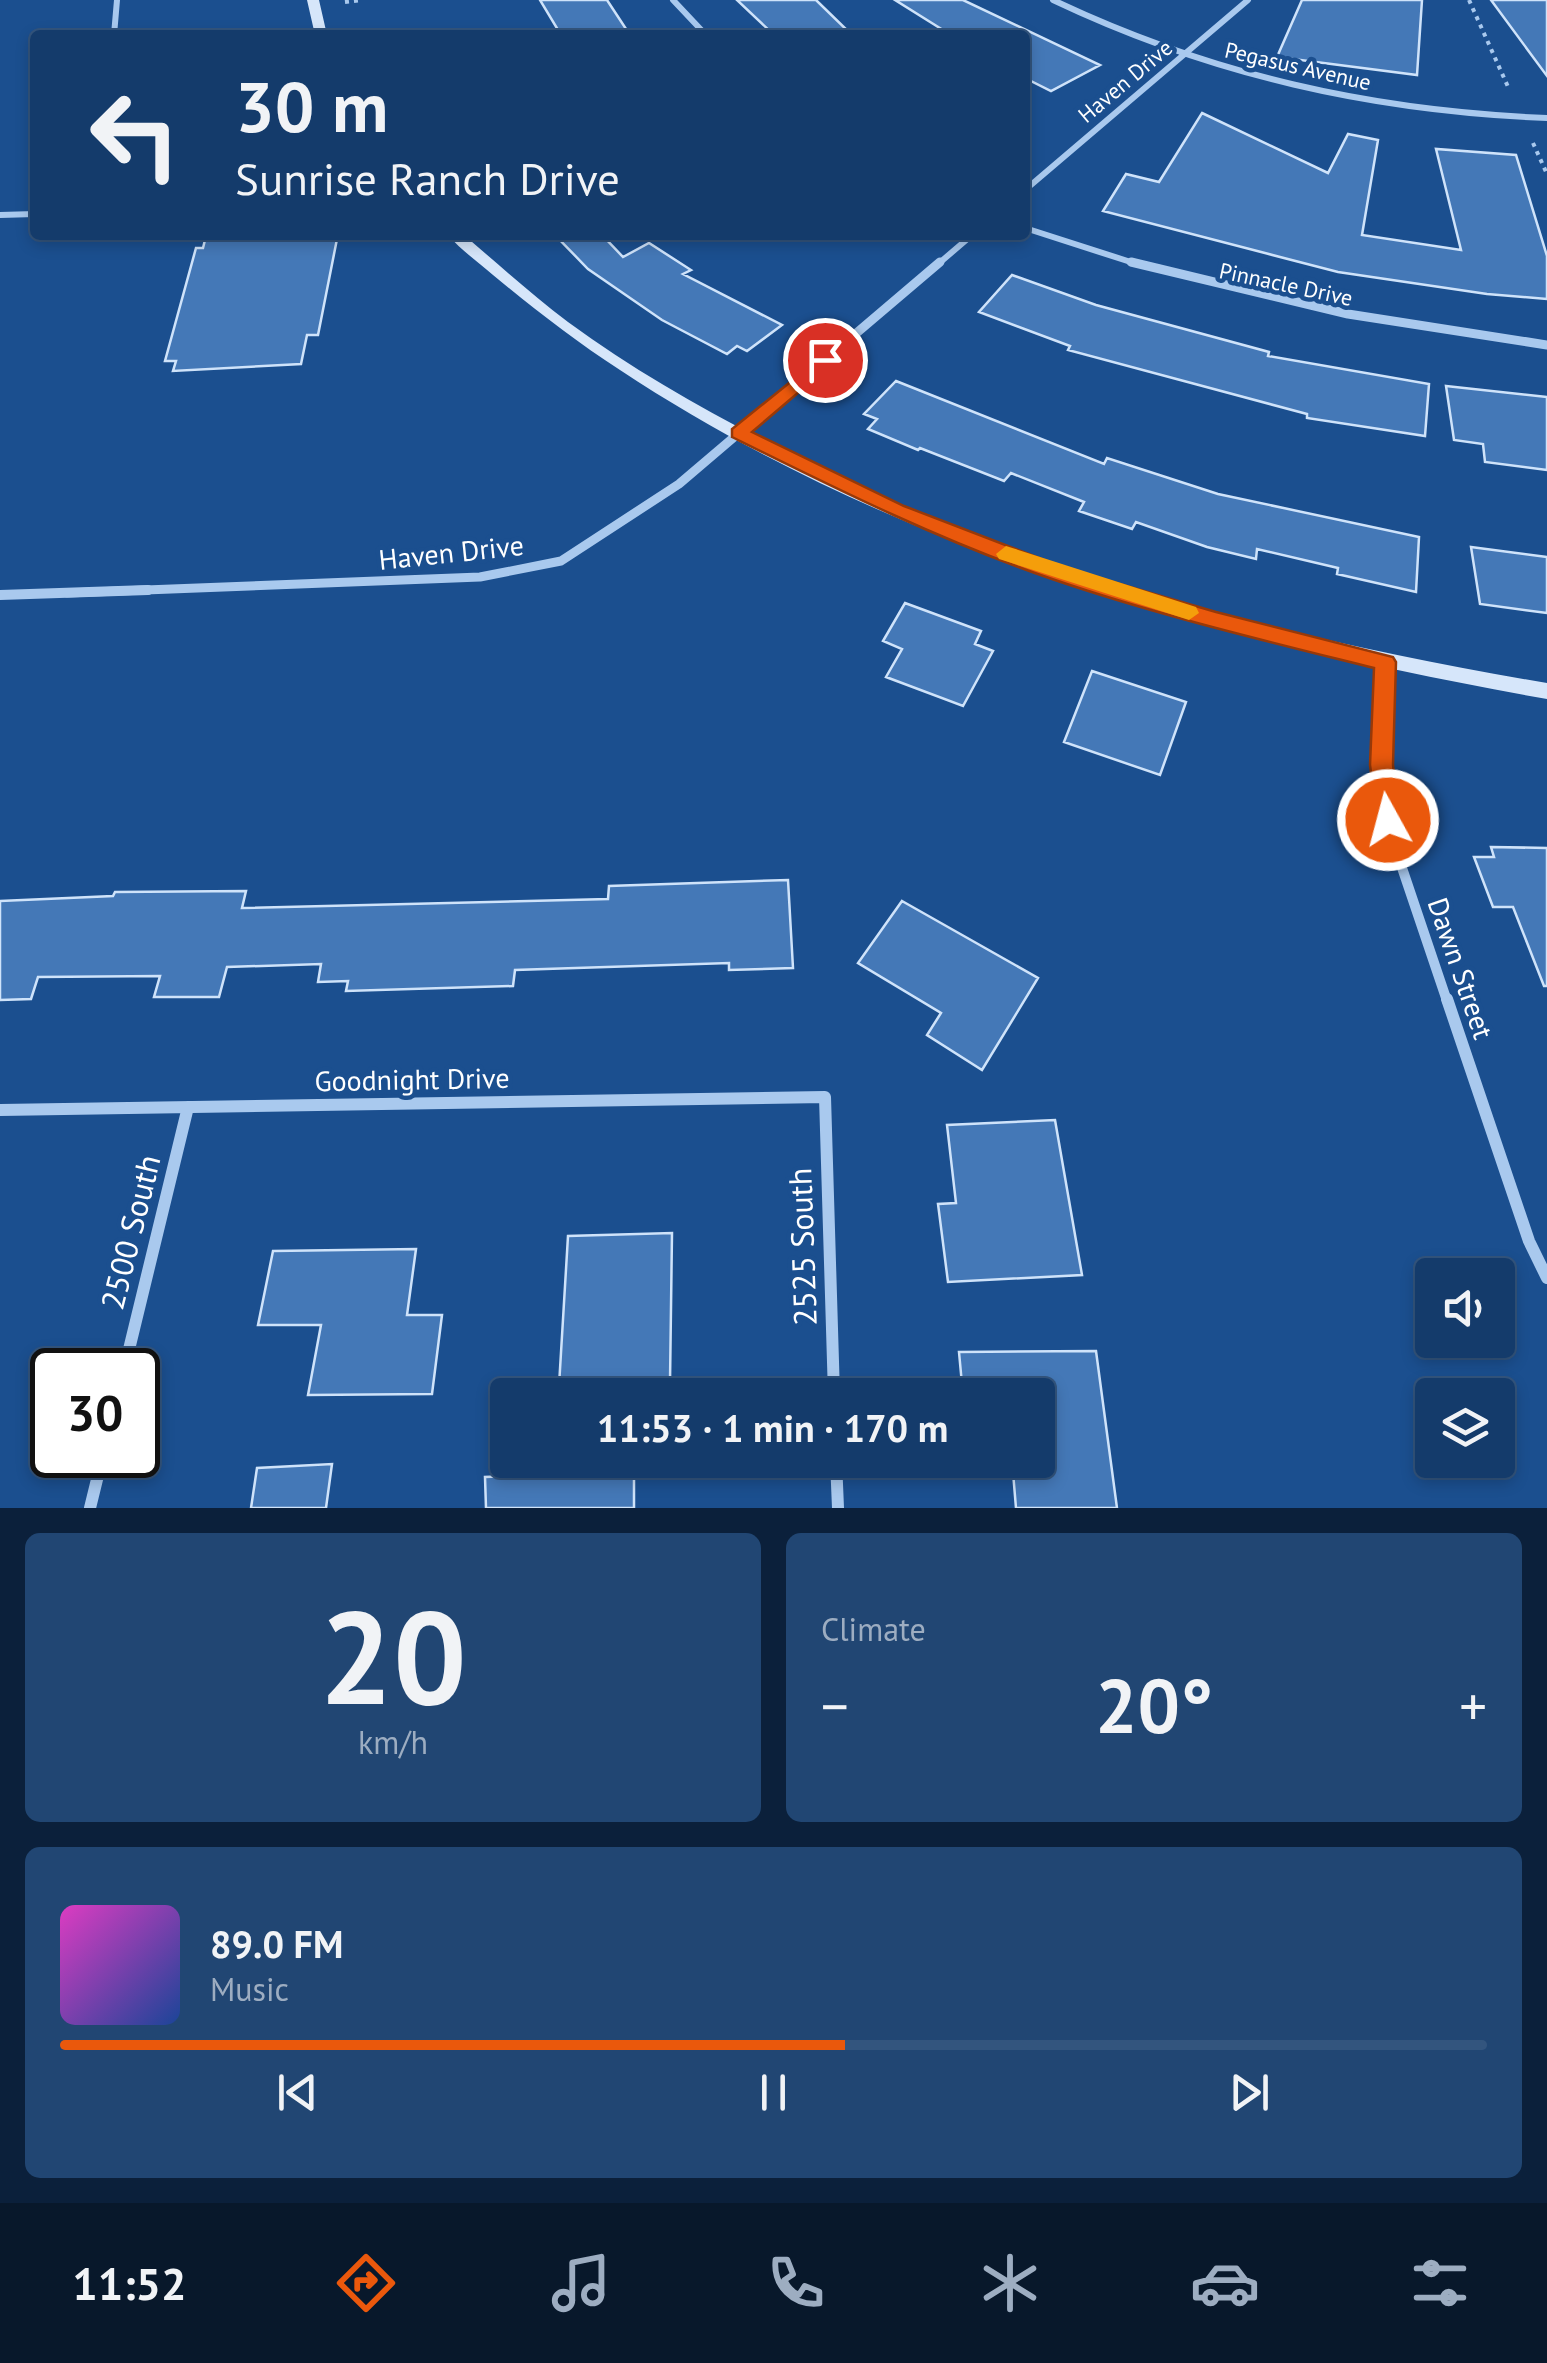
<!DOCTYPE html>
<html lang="en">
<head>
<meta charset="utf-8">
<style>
	:root { --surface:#143b6b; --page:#214673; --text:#f1f3f6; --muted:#9dadc1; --line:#33557e; --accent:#ea580c }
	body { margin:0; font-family:"PT Sans",sans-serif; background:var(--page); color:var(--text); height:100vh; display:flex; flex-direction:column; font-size:38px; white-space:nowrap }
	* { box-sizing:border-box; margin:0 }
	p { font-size:32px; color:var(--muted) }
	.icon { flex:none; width:55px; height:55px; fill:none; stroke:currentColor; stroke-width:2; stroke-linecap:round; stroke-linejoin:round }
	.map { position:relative; height:1508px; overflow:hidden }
	.details { display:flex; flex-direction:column; gap:25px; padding:25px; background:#0b203b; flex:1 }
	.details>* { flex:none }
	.hud { position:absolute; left:30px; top:30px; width:1000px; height:210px; border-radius:10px; box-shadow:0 5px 15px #0003,0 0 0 2px var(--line); background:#143b6b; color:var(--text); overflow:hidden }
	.tools { position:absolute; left:1415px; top:1258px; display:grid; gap:20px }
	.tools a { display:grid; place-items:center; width:100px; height:100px; border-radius:10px; background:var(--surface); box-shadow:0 5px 15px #0003,0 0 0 2px var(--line); font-size:50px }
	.speed { position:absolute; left:30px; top:1348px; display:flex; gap:20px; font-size:50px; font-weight:700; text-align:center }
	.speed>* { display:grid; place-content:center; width:130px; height:130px; border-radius:50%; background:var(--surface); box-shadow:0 5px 15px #0003,0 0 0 2px var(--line); line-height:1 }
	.speed .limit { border:5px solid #111; border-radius:15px; background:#fff; color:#111 }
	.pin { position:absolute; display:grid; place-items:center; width:85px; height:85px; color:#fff; margin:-42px; border:5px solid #fff; border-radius:50%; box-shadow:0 2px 10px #0007 }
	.me { position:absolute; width:110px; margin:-55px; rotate:353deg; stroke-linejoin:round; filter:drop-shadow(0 0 8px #0008) }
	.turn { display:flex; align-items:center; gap:35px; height:210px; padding:0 40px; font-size:45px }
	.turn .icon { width:130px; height:130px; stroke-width:2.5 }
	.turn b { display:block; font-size:70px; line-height:85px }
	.big { font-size:75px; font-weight:700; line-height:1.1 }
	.details .card { flex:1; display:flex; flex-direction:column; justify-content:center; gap:15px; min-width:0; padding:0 35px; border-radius:15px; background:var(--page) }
	.details .dial { align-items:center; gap:0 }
	.dial b { font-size:130px; line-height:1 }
	.song { display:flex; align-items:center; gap:30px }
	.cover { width:120px; height:120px; border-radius:15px; background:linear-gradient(135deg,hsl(310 70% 55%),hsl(220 70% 35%)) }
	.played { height:10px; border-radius:5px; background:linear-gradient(90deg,var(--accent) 55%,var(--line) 55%) }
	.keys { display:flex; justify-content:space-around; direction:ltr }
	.heat { display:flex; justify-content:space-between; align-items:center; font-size:55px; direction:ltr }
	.details .tiles { flex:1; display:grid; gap:25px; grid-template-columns:1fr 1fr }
	.card:last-child { grid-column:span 2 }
	.trip { position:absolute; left:490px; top:1378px; width:565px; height:100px; border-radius:10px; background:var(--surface); box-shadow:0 5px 15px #0003,0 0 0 2px var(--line); font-weight:700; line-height:100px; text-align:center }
	.dock { display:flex; height:160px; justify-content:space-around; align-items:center; background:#08182b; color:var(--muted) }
	.dock .icon { width:70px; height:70px }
	.dock .active { color:var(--accent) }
	.dock b { font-size:45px; color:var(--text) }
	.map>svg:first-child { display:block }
</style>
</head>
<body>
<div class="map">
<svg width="1547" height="1508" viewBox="0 0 1547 1508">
	<rect width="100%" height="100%" fill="#1b4f8f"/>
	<!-- building -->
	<path fill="#4478b7" stroke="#cfe3fa" stroke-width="2.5" d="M 540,0 L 607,0 L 630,35 L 561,35 Z
		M 737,0 L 816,0 L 852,35 L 774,35 Z
		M 895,0 L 963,0 L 1100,65 L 1051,91 L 1025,78 L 1025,35 L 951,35 Z
		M 1302,0 L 1422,0 L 1417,75 L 1277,57 Z
		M 1491,0 L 1547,0 L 1547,76 Z
		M 1202,113 L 1328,173 L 1348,134 L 1378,140 L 1362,235 L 1461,250 L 1436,149 L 1516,155 L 1547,256 L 1547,299 L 1487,294 L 1338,272 L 1103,211 L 1126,174 L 1159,182 Z
		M 276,235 L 330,235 L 329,239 L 337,239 L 318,335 L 307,335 L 301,364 L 173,371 L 176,361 L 165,361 L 196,248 L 203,248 L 205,240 Z
		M 555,235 L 602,235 L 623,257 L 649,243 L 691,270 L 683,274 L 782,325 L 747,351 L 737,346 L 727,354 L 662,320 L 588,269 Z
		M 1012,275 L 1096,305 L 1269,352 L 1268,356 L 1429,384 L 1425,436 L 1307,418 L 1307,414 L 1068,350 L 1070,346 L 979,312 Z
		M 896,381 L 1104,464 L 1107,458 L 1218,494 L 1419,537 L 1416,592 L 1337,574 L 1338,568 L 1257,549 L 1256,559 L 1207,547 L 1136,522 L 1132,529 L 1079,511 L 1084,502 L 1011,473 L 1004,481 L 920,448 L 918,450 L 868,429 L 877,419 L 864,414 Z
		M 1446,386 L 1547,397 L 1547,470 L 1485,462 L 1483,444 L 1454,440 Z
		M 1471,547 L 1547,557 L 1547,613 L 1480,604 Z
		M 905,603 L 981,631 L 975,644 L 993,651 L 963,706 L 886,677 L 902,649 L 883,641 Z
		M 1092,671 L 1186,702 L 1160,775 L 1064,742 Z
		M 1491,847 L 1547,848 L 1547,986 L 1544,986 L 1513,907 L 1493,907 L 1474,857 L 1494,857 Z
		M 788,880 L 793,968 L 729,970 L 729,963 L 515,970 L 513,986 L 346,991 L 348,981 L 318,982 L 321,964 L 227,967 L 219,997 L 154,997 L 160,976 L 38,977 L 31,999 L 0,1000 L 0,901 L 113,896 L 115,892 L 246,891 L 242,908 L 608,899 L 609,886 Z
		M 902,901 L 1038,978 L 982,1070 L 927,1035 L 941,1013 L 858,963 Z
		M 1055,1120 L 1082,1275 L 948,1282 L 938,1204 L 956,1203 L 947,1125 Z
		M 672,1233 L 670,1383 L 559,1386 L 568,1236 Z
		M 416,1249 L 407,1315 L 442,1315 L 432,1394 L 308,1395 L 321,1325 L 258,1325 L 273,1251 Z
		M 1096,1351 L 1117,1508 L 1016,1508 L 1012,1460 L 1038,1460 L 1038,1395 L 963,1395 L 959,1352 Z
		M 332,1464 L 326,1508 L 251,1508 L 257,1468 Z
		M 634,1471 L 634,1508 L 486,1508 L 485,1477 Z"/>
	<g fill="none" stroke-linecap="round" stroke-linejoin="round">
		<!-- path -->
		<path stroke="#a9c9ee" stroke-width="4" stroke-dasharray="4 5" stroke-linecap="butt" d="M 1469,0 L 1509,89
			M 345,2 L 362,0
			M 1533,143 L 1547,174"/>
		<!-- street-far3 -->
		<path stroke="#a9c9ee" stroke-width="6" d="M 673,0 L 706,35
			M 1053,0 C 1211,75 1372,111 1547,118
			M 114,35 L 117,0
			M 1025,190 L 1248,0
			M 0,215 L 35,214
			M 1025,228 L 1140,265
			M 937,265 L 972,235"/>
		<!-- street-far2 -->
		<path stroke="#a9c9ee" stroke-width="9" d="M 1131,262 L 1348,314 L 1547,345
			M 67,593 L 480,577 L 561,561 L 679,484 L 940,262"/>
		<!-- street-far1 -->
		<path stroke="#a9c9ee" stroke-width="10" d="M 0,595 L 148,590
			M 1386,663 L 1382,765 L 1396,850 L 1447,1001"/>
		<!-- street -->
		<path stroke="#a9c9ee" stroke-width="12" d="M 1447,999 L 1529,1241 L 1547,1278
			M 0,1110 L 825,1097 L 834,1395
			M 124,1370 L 188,1107
			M 836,1460 L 838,1508
			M 90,1508 L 103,1455"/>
		<!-- secondary -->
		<path fill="#d6e6fa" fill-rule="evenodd" d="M 307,0 L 319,0 L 327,35 L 315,35 Z
			M 448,235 L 464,235 C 498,264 532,295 568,322 C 629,367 696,405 763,440 C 1009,568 1275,637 1547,683 L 1547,699 C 1223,642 897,553 620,370 C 575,341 534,309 493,275 C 478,262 461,250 448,235 Z"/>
	</g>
	<!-- route -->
	<path fill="#ea580c" stroke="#983908" stroke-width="2.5" d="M 825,354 L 832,356 L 832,364 L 752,432 L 904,506 L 1065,568 L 1216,612 L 1393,657 L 1396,662 L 1393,765 L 1400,820 L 1397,827 L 1380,827 L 1377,820 L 1370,765 L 1374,668 C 1266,641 1157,615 1052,579 C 941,541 837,489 732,437 L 732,429 Z"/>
	<!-- slow -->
	<path fill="#f59e0b" d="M 1006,546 L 1196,607 L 1199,613 L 1189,620 L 999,559 L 996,554 Z"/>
	<g text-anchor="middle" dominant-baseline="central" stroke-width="9" stroke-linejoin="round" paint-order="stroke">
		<!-- far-street labels -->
		<g font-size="22" fill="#fff" stroke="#1b4f8f">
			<text transform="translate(1298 66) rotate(13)">Pegasus Avenue</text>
			<text transform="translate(1125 81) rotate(-40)">Haven Drive</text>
			<text transform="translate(1286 284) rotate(12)">Pinnacle Drive</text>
		</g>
		<!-- street labels -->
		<g font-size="28" fill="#fff" stroke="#1b4f8f">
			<text transform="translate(451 552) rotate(-6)">Haven Drive</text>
			<text transform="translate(1461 968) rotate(71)">Dawn Street</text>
			<text transform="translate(412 1079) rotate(-1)">Goodnight Drive</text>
		</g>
		<!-- near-street labels -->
		<g font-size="32" fill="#fff" stroke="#1b4f8f">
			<text transform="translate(130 1232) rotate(-76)">2500 South</text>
			<text transform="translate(802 1247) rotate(-92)">2525 South</text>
		</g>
	</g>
</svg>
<div class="tools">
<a><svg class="icon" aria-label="sound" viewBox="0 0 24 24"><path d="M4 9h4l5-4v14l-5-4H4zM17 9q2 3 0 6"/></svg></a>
<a><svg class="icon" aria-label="layers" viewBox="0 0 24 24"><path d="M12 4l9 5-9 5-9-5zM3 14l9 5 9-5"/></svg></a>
</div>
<div class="speed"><div class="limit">30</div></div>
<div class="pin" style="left:825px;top:360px;background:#d93025"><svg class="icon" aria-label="arrive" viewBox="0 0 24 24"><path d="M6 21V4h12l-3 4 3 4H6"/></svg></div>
<svg class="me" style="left:1388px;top:820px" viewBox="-20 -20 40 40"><circle r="17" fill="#ea580c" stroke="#fff" stroke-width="3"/><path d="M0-11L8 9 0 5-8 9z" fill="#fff"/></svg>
<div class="trip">11:53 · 1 min · 170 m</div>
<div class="hud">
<div class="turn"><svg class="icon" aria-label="left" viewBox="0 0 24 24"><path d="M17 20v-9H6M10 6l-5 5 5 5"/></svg><div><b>30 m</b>Sunrise Ranch Drive</div></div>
</div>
</div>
<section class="details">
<div class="tiles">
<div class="card dial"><b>20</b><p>km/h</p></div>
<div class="card"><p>Climate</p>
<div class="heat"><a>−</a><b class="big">20°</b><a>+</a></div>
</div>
<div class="card">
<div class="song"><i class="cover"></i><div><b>89.0 FM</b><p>Music</p></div></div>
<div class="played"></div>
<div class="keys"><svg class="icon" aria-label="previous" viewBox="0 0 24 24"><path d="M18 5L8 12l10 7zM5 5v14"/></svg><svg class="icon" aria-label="pause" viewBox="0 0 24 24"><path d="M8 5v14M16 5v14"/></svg><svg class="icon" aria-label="next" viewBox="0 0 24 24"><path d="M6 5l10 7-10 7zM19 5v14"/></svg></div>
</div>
</div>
</section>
<nav class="dock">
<b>11:52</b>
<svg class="icon active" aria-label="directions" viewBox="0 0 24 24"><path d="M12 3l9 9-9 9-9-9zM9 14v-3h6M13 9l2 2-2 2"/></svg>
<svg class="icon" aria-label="music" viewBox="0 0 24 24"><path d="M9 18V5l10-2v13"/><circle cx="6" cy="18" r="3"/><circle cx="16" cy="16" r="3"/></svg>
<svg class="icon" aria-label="phone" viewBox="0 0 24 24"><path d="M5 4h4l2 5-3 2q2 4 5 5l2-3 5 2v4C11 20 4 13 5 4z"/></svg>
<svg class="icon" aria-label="climate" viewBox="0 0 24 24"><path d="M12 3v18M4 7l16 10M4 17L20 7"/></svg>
<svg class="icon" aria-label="car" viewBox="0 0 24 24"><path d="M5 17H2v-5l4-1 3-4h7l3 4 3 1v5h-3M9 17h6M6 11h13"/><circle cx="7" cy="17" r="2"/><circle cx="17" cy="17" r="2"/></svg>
<svg class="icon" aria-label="filters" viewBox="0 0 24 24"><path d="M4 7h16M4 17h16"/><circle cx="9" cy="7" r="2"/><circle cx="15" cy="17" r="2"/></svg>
</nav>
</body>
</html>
